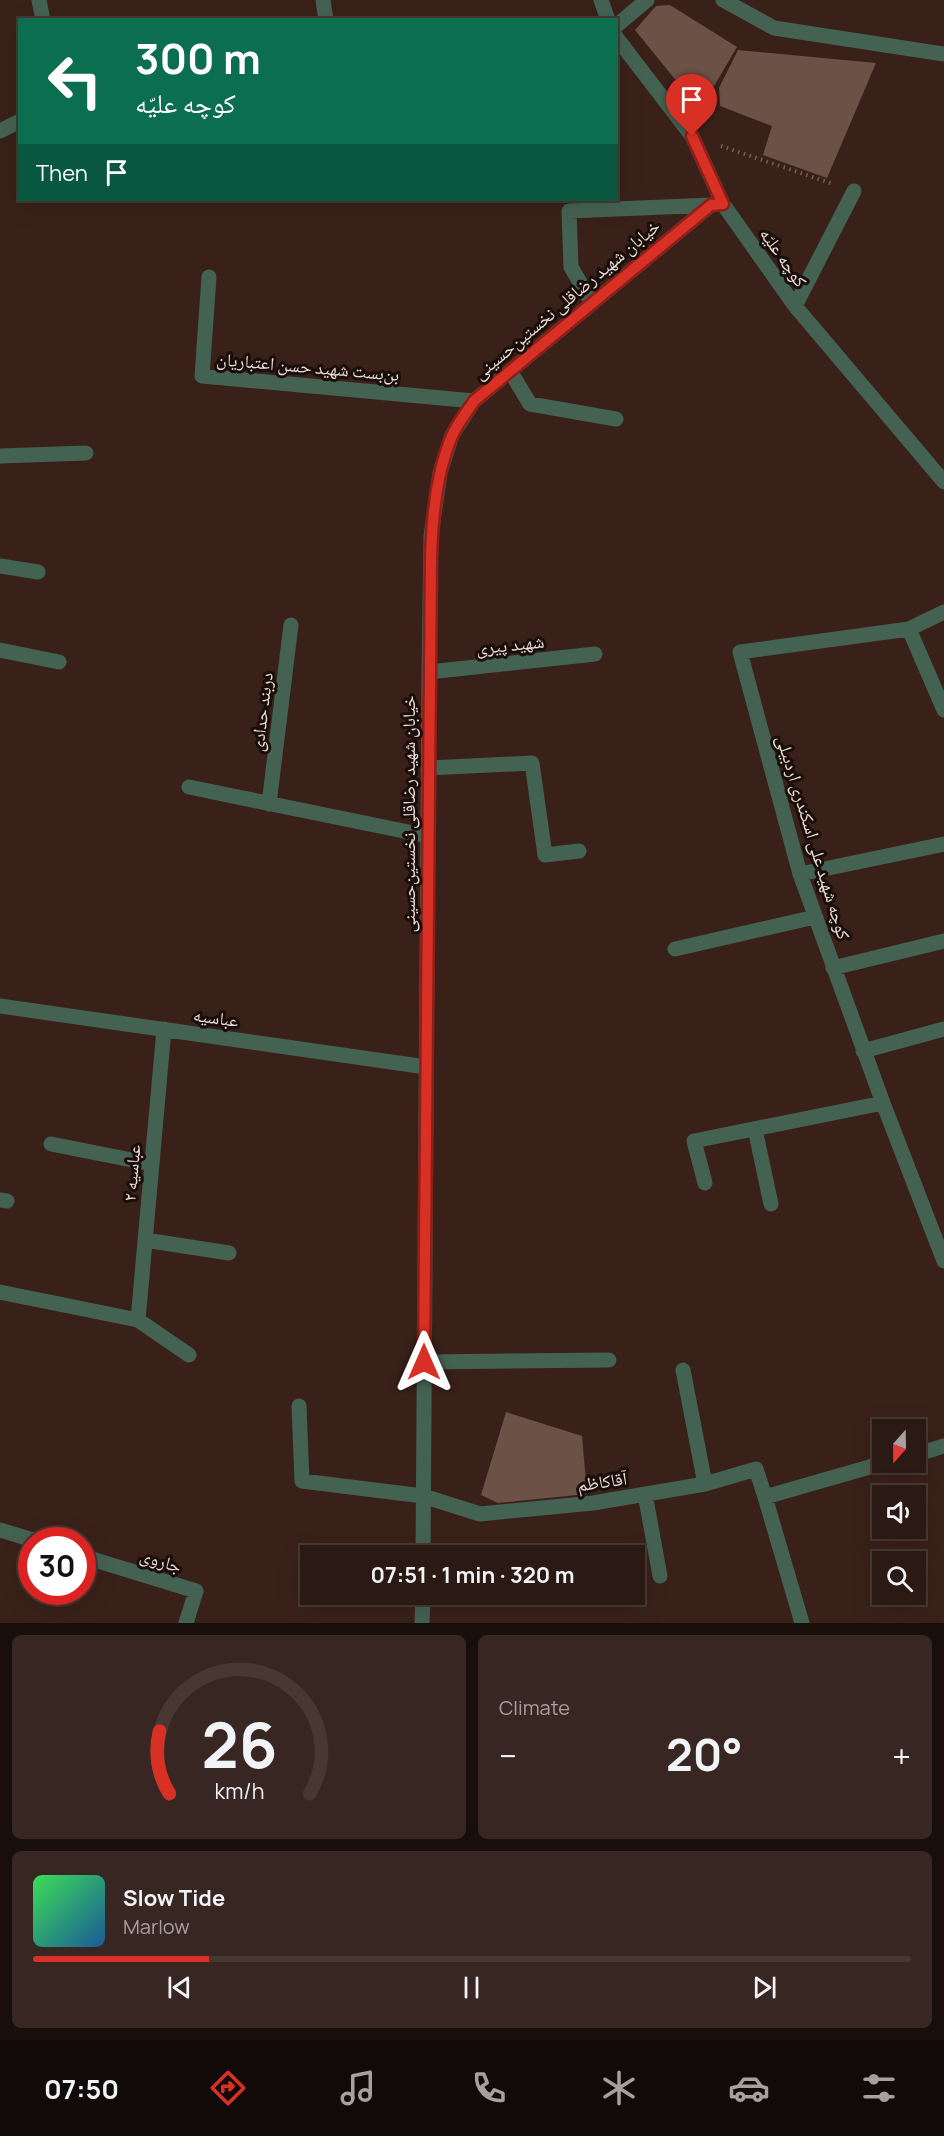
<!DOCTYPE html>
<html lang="en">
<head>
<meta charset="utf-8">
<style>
	:root { --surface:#2b1913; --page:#372621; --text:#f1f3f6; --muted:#a6a0a0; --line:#473833; --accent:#d93025 }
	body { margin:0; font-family:Manrope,"Noto Naskh Arabic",sans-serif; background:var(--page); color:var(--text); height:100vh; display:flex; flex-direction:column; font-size:22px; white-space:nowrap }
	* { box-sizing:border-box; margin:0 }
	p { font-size:20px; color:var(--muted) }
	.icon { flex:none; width:33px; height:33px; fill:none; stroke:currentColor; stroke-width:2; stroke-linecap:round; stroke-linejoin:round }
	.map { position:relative; height:1623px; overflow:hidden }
	.sheet { display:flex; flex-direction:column; gap:12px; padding:12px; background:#180e0a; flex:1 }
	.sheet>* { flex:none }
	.banner { position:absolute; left:18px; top:18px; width:600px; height:183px; border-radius:0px; box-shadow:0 6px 24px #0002,0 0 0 2px var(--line); background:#0b6e4f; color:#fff; overflow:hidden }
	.needle { width:39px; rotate:200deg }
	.fabs { position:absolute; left:872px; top:1419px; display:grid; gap:12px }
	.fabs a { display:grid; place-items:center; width:54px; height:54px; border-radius:0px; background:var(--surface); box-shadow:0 6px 24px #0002,0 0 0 2px var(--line); font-size:30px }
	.speed { position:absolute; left:18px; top:1527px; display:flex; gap:12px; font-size:30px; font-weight:700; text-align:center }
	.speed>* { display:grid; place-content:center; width:78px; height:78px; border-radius:50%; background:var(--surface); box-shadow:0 6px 24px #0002,0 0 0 2px var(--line); line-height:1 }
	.speed .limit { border:9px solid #d22; background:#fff; color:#111 }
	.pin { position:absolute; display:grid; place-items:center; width:51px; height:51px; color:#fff; margin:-62px -26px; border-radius:50% 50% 50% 0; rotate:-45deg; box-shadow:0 0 6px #0007 }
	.pin .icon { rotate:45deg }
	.me { position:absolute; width:66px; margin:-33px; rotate:0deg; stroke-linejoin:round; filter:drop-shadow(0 0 4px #0008) }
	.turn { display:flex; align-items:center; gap:21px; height:126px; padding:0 18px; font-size:27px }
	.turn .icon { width:78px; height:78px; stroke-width:2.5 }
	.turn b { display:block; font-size:42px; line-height:51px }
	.then { display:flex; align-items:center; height:57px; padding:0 18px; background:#0003; gap:12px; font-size:22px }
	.big { font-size:45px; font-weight:700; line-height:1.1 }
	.sheet .widget { flex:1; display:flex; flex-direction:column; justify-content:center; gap:9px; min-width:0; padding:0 21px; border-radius:9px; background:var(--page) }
	.sheet .dial { align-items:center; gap:0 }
	.dial svg { height:156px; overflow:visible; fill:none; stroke:var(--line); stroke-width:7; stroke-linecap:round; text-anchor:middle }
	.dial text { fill:var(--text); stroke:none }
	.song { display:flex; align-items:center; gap:18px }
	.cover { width:72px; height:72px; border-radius:9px; background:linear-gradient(135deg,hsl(130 70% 55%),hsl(210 70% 35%)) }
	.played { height:6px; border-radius:3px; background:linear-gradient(90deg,var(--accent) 20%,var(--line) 20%) }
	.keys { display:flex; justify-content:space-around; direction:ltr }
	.heat { display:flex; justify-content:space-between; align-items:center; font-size:33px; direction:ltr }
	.sheet .tiles { flex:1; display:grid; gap:12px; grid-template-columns:1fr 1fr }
	.widget:last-child { grid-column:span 2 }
	.trip { position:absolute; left:300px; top:1545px; width:345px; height:60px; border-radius:0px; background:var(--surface); box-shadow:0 6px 24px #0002,0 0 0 2px var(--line); font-weight:700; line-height:60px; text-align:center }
	.menu { display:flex; height:96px; justify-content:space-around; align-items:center; background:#110a08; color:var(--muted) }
	.menu .icon { width:42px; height:42px }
	.menu .selected { color:var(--accent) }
	.menu b { font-size:27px; color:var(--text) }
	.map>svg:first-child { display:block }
</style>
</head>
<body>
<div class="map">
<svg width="944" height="1623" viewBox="0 0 944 1623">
	<rect width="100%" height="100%" fill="#392119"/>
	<!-- building -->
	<path fill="#6c5147" d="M 670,5 L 737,47 L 700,110 L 635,30 L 656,6 Z
		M 738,50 L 876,63 L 827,178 L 763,155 L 772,126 L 720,106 L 719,88 Z
		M 506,1412 L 582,1436 L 587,1494 L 498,1503 L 481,1495 Z"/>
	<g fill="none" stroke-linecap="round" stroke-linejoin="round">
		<!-- path -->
		<path stroke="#745e57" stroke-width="4" stroke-dasharray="1.5 4.5" stroke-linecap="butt" d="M 721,146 L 833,184"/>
		<!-- street -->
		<path stroke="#446252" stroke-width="15" d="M 39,0 L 43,20
			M 323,0 L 326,20
			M 601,0 L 608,20
			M 723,0 L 774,28 L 944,54
			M 616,26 L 647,0
			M 616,37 L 692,136 L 723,204 L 795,306 L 944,482
			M 0,131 L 20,121
			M 209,277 L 202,376 L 474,401
			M 592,303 L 571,267 L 569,211 L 711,205
			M 795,306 L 854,191
			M 510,371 L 530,404 L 616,419
			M 0,456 L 86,453
			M 0,566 L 38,572
			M 944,612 L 909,629 L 740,652 L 800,874 L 883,1103 L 944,1261
			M 909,629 L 944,710
			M 0,650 L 59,662
			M 429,672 L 595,654
			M 428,768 L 532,763 L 545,855 L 579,851
			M 189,787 L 428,836
			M 269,804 L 291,625
			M 800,874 L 944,844
			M 675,949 L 815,917
			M 833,968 L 944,941
			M 0,1006 L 426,1067
			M 863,1051 L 944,1029
			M 755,1129 L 771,1204
			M 51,1144 L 152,1164
			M 705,1183 L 694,1141 L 883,1103
			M 0,1200 L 7,1201
			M 145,1240 L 229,1253
			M 0,1292 L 138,1320 L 189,1355
			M 138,1320 L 164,1029
			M 424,1362 L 609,1360
			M 683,1370 L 705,1484
			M 299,1406 L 302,1481 L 423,1496 L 480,1514 L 593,1503 L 705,1484 L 756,1469 L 765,1497
			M 915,1455 L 944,1446
			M 645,1494 L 660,1576
			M 0,1530 L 33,1540
			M 82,1556 L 196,1591 L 186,1623
			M 423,1556 L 429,672 L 431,536 L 440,473 L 452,435 L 474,401 L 711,205 L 723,204
			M 422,1623 L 423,1594
			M 802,1623 L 765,1497 L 887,1462"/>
	</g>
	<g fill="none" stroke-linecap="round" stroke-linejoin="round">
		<defs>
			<path id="route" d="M 424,1362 L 431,559 C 432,519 436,473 452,436 C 457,424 467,412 474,401 L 711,205 L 723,204 L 692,136"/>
		</defs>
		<!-- route casing -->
		<use href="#route" stroke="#8d1f18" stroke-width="15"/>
		<!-- route -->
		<use href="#route" stroke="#d93025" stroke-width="10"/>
	</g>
	<g text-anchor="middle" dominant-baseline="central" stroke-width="6" stroke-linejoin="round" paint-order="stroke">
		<!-- street labels -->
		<g font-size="18" fill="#edddd7" stroke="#190e0a">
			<text transform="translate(784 257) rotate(55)">کوچه علیّه</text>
			<text transform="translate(566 299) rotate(-40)">خیابان شهید رضاقلی نخستین‌حسینی</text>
			<text transform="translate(308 366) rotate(5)">بن‌بست شهید حسن اعتباریان</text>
			<text transform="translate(510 644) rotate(-6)">شهید پیری</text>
			<text transform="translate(261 712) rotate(-83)">دربند حدادی</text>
			<text transform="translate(408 814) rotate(-90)">خیابان شهید رضاقلی نخستین‌حسینی</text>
			<text transform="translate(814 837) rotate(73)">کوچه شهید علی اسکندری اردبیلی</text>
			<text transform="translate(216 1017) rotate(8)">عباسیه</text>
			<text transform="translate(131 1173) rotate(-85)">عباسیه ۲</text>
			<text transform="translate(602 1481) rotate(-8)">آقاکاظم</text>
			<text transform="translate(161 1560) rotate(17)">جاروی</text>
		</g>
	</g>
</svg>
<div class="fabs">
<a><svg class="needle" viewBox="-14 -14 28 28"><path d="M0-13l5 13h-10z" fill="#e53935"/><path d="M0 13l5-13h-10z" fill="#a6a0a0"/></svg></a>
<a><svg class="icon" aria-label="sound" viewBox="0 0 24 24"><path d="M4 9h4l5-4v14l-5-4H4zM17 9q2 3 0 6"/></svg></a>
<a><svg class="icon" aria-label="search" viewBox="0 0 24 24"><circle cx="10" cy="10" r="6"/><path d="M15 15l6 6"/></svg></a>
</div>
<div class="speed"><div class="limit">30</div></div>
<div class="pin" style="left:692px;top:136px;background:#d93025"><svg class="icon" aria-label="arrive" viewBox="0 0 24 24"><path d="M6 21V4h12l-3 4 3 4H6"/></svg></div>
<svg class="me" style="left:424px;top:1362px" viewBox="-20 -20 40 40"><path d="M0-17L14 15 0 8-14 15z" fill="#d93025" stroke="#fff" stroke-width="4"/></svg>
<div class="trip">07:51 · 1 min · 320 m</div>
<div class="banner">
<div class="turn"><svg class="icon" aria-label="left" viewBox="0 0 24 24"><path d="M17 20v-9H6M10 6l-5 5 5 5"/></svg><div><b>300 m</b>کوچه علیّه</div></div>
<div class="then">Then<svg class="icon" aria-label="arrive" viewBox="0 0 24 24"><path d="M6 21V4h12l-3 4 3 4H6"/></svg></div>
</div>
</div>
<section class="sheet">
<div class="tiles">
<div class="widget dial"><svg viewBox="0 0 100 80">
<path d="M14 69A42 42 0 1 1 86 69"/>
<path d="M14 69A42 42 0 0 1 9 37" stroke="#d93025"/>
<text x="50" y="56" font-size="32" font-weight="700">26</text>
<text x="50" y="72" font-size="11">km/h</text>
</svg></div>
<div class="widget"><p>Climate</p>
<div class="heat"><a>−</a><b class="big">20°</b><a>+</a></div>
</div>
<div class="widget">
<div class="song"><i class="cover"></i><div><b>Slow Tide</b><p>Marlow</p></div></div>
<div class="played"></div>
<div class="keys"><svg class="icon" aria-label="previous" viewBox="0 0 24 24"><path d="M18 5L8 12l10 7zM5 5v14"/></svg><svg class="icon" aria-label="pause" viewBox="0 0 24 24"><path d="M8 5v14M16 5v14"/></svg><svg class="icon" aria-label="next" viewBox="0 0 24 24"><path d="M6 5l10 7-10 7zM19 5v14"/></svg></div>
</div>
</div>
</section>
<nav class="menu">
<b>07:50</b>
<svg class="icon selected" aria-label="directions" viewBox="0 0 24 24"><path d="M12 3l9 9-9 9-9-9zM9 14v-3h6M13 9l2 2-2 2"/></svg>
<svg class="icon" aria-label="music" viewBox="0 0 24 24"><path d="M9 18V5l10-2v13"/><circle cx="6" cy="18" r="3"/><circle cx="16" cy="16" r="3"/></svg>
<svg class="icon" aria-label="phone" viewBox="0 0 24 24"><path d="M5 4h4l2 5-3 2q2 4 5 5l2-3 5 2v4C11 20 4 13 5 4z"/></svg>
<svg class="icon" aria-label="climate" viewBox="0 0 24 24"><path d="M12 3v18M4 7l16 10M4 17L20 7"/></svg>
<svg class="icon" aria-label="car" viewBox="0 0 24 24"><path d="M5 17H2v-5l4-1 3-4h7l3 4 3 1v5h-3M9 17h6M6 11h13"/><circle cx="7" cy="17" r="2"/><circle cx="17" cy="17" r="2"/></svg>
<svg class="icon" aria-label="filters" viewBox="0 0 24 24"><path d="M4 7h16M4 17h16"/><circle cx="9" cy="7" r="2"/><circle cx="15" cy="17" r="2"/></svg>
</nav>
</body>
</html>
